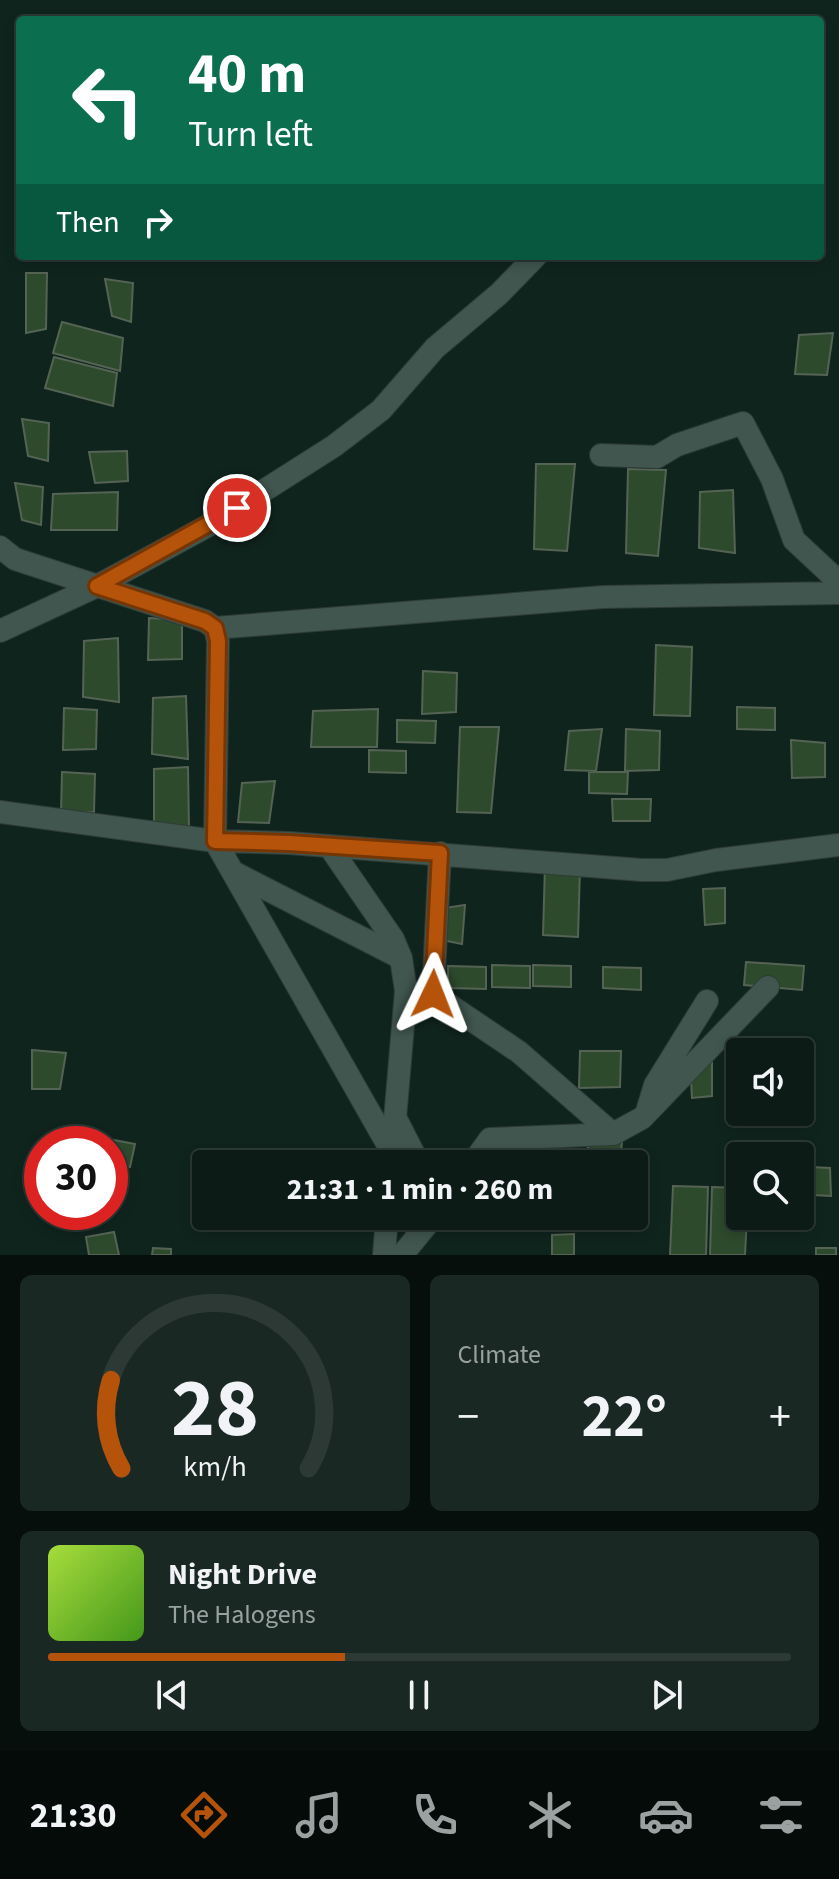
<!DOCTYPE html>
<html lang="en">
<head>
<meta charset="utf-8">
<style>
	:root { --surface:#0c1b16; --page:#1a2823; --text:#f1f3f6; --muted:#9aa1a1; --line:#2c3935; --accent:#b45309 }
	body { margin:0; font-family:"Source Sans 3",sans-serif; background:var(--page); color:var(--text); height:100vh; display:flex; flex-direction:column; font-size:30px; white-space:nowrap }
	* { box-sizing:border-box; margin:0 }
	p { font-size:26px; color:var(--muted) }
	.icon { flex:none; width:44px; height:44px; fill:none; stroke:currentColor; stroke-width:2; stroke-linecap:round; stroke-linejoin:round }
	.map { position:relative; height:1255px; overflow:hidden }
	.side { display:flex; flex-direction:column; gap:20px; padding:20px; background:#070f0c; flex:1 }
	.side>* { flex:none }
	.guide { position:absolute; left:16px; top:16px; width:808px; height:244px; border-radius:8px; box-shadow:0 4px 12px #0003,0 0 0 2px var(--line); background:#0b6e4f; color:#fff; overflow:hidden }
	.buttons { position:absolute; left:726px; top:1038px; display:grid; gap:16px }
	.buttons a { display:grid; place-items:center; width:88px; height:88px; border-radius:8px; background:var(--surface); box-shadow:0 4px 12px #0003,0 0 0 2px var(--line); font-size:40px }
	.speed { position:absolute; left:24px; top:1126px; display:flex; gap:16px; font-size:40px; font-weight:700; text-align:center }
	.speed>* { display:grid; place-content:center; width:104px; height:104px; border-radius:50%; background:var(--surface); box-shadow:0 4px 12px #0003,0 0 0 2px var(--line); line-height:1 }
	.speed .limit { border:12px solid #d22; background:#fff; color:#111 }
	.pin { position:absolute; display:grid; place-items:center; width:68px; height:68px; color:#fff; margin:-34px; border:4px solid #fff; border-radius:50%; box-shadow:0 2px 8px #0007 }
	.me { position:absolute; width:88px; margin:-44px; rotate:2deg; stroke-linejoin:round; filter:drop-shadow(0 0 6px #0008) }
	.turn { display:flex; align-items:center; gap:28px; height:168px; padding:0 40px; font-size:36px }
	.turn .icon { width:104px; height:104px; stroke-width:2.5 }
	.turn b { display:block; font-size:56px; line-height:68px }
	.then { display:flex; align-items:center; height:76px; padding:0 40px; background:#0003; gap:16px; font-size:30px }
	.big { font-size:60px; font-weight:700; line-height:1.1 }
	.side .widget { flex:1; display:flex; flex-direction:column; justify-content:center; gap:12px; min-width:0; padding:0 28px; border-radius:12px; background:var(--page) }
	.side .dial { align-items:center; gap:0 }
	.dial svg { height:208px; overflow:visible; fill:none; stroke:var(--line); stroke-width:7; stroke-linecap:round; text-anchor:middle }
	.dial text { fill:var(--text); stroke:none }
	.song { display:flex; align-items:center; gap:24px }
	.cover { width:96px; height:96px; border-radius:12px; background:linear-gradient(135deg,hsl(80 70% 55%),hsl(100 70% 35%)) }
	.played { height:8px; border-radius:4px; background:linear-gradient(90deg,var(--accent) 40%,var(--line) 40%) }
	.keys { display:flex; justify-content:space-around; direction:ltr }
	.heat { display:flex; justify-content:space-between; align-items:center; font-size:44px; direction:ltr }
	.side .tiles { flex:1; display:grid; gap:20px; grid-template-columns:1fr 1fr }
	.widget:last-child { grid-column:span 2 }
	.trip { position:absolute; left:192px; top:1150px; width:456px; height:80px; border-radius:8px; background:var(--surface); box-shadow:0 4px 12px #0003,0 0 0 2px var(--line); font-weight:700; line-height:80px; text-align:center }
	.tabs { display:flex; height:128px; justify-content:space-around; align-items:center; background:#050b09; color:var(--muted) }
	.tabs .icon { width:56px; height:56px }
	.tabs .current { color:var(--accent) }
	.tabs b { font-size:36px; color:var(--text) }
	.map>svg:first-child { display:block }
</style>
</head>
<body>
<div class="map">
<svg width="839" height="1255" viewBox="0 0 839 1255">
	<rect width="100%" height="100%" fill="#10241e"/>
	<!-- building -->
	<path fill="#2d4a2d" stroke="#556354" stroke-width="2" d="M 26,273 L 47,273 L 46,329 L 26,333 Z
		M 105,279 L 133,283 L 131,322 L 112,316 Z
		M 62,322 L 123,338 L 120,371 L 53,353 Z
		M 833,333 L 827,375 L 795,374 L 799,335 Z
		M 54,357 L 117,373 L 113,406 L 45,388 Z
		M 22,419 L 49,423 L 48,461 L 28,456 Z
		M 127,451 L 128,481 L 95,483 L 89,452 Z
		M 536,464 L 575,464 L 567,551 L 534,549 Z
		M 628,469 L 666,470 L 658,556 L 626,553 Z
		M 15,483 L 43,487 L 41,525 L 22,520 Z
		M 733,490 L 735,553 L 699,548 L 700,492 Z
		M 118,492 L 117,530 L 51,530 L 53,494 Z
		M 149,618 L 182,620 L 182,659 L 148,660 Z
		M 118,638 L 119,702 L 83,697 L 84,641 Z
		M 656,645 L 692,647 L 690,716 L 654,715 Z
		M 423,671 L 457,673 L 456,712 L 422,714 Z
		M 186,696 L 188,759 L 152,754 L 153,698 Z
		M 737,707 L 775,708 L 775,730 L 737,729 Z
		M 64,708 L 97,710 L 96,749 L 63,750 Z
		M 378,709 L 377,747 L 311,747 L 313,711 Z
		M 397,720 L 436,721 L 435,743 L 397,742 Z
		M 460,727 L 499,727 L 491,813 L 457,812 Z
		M 602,729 L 596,771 L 565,770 L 569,731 Z
		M 626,729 L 660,731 L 659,770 L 625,771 Z
		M 791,740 L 825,743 L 825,777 L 792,778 Z
		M 369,750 L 406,751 L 406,773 L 369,772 Z
		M 188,767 L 189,830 L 154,825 L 154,769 Z
		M 62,772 L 95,774 L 94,812 L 61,814 Z
		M 589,772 L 628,772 L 627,794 L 589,793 Z
		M 275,781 L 269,823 L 238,822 L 242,783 Z
		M 612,799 L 651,799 L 650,821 L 613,821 Z
		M 545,865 L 580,867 L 578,937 L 543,935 Z
		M 725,888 L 725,923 L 705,925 L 703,889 Z
		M 465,905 L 462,944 L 442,940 L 444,908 Z
		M 746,962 L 804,966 L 802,990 L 744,985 Z
		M 492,965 L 530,966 L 530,988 L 492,987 Z
		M 533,965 L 571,966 L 571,987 L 533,986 Z
		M 448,966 L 486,967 L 486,989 L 448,988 Z
		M 603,967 L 641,968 L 641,990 L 603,988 Z
		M 32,1050 L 66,1053 L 60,1089 L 32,1089 Z
		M 580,1051 L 621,1051 L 620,1087 L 579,1088 Z
		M 712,1061 L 712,1096 L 692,1098 L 690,1062 Z
		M 501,1138 L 526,1140 L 526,1164 L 501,1164 Z
		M 588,1139 L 622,1141 L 620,1164 L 588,1162 Z
		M 114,1140 L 135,1144 L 130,1167 L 110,1163 Z
		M 543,1149 L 578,1151 L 577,1164 L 545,1164 Z
		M 811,1167 L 830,1168 L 831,1196 L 813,1195 Z
		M 673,1186 L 708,1187 L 706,1255 L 670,1255 Z
		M 712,1187 L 740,1188 L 740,1216 L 747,1216 L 745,1255 L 710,1255 Z
		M 552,1216 L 574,1216 L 574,1222 L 554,1230 Z
		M 114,1232 L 119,1255 L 89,1255 L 86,1237 Z
		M 574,1234 L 574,1255 L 552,1255 L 552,1235 Z
		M 153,1248 L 171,1249 L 171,1255 L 152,1255 Z
		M 816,1248 L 836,1248 L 836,1255 L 816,1255 Z"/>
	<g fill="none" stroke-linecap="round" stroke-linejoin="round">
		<defs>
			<path id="street" d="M 601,455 L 657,457 L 677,445 L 743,423 L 772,479 L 794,540 L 839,582
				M 0,547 L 15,559 L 205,621 L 215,628 L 218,641 L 215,841 L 392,1152
				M 215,628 L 603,597 L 839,593
				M 0,631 L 97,586 L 213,523 L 334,446 L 381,410 L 435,348 L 499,294 L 536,256
				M 0,812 L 215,841 L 289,843 L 642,870 L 667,870 L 716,860 L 839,845
				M 329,846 L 393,939 L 401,958 L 406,991 L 392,1154
				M 440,853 L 433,994 L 519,1052 L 613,1134 L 490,1139 L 472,1164
				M 233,872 L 401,958
				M 648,1108 L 655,1085 L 707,1001
				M 396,1119 L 419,1164
				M 613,1134 L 642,1118 L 768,987
				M 384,1255 L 387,1216
				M 402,1255 L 434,1216"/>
		</defs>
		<!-- street casing -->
		<use href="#street" stroke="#2f3b37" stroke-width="24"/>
		<!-- street -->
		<use href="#street" stroke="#40564e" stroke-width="22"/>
	</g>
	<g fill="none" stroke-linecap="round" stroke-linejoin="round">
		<defs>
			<path id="route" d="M 237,508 L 97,586 L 205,621 L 215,628 L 218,641 L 215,841 L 289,843 L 440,853 L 433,994"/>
		</defs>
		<!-- route casing -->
		<use href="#route" stroke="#753606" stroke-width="20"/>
		<!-- route -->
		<use href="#route" stroke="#b45309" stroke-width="14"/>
	</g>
</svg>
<div class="buttons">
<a><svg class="icon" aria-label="sound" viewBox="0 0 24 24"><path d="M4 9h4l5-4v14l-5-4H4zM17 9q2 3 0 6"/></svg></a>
<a><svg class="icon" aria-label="search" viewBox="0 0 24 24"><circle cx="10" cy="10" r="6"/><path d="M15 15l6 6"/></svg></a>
</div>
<div class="speed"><div class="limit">30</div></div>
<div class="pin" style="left:237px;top:508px;background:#d93025"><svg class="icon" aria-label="arrive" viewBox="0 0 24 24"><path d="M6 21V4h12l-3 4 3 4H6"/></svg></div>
<svg class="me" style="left:433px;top:994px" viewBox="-20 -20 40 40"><path d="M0-17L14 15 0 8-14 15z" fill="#b45309" stroke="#fff" stroke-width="4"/></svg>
<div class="trip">21:31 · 1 min · 260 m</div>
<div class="guide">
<div class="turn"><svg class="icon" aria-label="left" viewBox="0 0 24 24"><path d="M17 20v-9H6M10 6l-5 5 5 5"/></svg><div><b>40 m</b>Turn left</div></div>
<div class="then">Then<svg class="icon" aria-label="right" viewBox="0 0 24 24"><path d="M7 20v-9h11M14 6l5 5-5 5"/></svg></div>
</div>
</div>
<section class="side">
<div class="tiles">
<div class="widget dial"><svg viewBox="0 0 100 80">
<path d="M14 69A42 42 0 1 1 86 69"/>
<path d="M14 69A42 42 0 0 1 10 35" stroke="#b45309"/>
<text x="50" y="56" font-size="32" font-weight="700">28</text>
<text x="50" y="72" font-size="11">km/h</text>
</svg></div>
<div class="widget"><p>Climate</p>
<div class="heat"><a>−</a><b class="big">22°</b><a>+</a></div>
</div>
<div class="widget">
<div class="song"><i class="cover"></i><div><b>Night Drive</b><p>The Halogens</p></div></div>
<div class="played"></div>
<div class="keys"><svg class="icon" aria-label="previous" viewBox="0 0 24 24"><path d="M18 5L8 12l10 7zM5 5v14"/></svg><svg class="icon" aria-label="pause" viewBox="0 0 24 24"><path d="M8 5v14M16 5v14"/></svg><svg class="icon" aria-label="next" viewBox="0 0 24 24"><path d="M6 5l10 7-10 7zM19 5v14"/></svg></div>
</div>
</div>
</section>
<nav class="tabs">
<b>21:30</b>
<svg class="icon current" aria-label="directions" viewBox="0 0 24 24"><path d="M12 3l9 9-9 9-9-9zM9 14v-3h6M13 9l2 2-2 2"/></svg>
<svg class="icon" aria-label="music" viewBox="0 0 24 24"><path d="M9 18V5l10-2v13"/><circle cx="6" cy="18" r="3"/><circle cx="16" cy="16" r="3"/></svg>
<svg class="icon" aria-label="phone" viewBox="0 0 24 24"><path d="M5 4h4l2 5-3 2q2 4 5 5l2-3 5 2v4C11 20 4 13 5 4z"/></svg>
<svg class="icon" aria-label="climate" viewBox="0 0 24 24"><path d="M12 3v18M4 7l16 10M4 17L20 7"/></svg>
<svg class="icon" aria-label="car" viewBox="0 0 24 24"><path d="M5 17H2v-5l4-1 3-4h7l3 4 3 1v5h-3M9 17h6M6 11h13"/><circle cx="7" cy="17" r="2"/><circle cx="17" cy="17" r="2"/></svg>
<svg class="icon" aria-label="filters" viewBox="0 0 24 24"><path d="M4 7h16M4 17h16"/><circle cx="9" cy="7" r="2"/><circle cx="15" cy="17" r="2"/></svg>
</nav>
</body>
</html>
